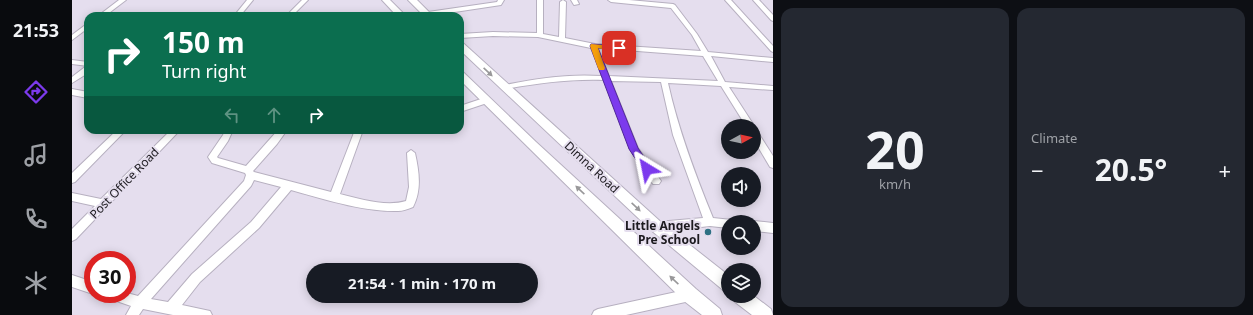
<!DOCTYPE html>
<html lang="en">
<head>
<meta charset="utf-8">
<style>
	:root { --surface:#171b24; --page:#242831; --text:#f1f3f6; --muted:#9ea1a6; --accent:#7c3aed }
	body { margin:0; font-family:"Noto Sans",sans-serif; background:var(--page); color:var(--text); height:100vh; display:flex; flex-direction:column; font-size:15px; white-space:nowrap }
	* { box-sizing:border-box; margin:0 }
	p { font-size:13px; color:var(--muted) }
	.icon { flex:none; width:22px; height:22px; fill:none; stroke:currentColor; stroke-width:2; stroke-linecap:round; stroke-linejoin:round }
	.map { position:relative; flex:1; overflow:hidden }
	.panel { display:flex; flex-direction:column; gap:8px; padding:8px; background:#0d0f14; width:480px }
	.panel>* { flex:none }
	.guide { position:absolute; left:12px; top:12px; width:380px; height:122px; border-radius:12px; box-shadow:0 2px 10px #0003; background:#0b6e4f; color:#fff; overflow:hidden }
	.needle { width:26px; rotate:82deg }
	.buttons { position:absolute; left:649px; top:119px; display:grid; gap:8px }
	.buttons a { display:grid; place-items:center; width:40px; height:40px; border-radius:50%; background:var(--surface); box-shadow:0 2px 10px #0003; font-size:20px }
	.speed { position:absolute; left:12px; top:251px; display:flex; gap:8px; font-size:20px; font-weight:700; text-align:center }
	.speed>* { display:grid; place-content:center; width:52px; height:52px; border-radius:50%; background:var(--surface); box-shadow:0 2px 10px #0003; line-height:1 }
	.speed .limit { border:6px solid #d22; background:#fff; color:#111 }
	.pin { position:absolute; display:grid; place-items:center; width:34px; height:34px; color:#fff; margin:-17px; border-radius:8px; box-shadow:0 2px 6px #0006 }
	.me { position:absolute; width:44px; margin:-22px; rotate:325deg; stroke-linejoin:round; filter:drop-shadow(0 0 3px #0008) }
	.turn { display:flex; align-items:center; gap:14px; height:84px; padding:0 12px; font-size:18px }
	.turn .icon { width:52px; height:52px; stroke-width:2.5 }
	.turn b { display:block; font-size:28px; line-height:34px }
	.lanes { display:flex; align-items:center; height:38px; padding:0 12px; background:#0003; justify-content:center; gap:20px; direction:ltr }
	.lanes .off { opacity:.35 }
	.big { font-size:30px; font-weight:700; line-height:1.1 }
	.panel .card { flex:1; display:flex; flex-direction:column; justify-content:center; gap:6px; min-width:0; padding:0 14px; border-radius:12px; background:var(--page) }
	.panel .dial { align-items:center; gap:0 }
	.dial b { font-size:52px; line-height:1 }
	.heat { display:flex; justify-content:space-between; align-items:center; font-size:22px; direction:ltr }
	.panel .tiles { flex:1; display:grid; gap:8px; grid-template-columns:repeat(2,1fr) }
	.trip { position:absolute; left:234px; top:263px; width:232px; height:40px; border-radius:20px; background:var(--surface); box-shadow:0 2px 10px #0003; font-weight:700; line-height:40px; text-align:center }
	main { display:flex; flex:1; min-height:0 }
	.dock { display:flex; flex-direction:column; width:72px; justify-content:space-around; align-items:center; background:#090b0e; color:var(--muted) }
	.dock .icon { width:28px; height:28px }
	.dock .active { color:var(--accent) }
	.dock b { font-size:18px; color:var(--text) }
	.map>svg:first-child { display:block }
</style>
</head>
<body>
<main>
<nav class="dock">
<b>21:53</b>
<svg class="icon active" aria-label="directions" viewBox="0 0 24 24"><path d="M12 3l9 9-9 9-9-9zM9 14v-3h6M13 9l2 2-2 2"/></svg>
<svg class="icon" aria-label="music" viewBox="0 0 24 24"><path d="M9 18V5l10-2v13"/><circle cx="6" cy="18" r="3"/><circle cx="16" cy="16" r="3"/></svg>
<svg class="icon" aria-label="phone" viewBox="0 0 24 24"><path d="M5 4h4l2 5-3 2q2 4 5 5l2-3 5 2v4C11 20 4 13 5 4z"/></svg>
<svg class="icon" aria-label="climate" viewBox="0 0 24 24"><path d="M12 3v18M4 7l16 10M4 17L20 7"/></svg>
</nav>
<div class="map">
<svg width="701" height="315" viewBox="0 0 701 315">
	<rect width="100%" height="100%" fill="#e5deee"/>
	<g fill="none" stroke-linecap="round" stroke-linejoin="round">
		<defs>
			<path id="minor" d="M 47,0 L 54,0 L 33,16 L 26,16 Z
				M 175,0 L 181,0 L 168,16 L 162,16 Z
				M 230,0 L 236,0 L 220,16 L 214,16 Z
				M 426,0 L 432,0 L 429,5 L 356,16 L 353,14 L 356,12 L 425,2 Z
				M 465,0 L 471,0 L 471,34 L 487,37 L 488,2 L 491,0 L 494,2 L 493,38 L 523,44 L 629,51 L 620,35 L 599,8 L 539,2 L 536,0 L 557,0 L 601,4 L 603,5 L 625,34 L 636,52 L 701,58 L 701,62 L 639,56 L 653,82 L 701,86 L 701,90 L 657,87 L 681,124 L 682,126 L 674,126 L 649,86 L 596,83 C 606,129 623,174 641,218 L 660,220 L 661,222 L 656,222 L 656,228 L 638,226 L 585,232 L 581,230 L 580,227 L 581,224 L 585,222 L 631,218 L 601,135 L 589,82 L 539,81 L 566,148 L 589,181 L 587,184 L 581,184 L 558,149 L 532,80 C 495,79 469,83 433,89 L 429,87 L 433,85 C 467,78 495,74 530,76 L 519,48 L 466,37 L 421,36 L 388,38 L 388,34 L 421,32 L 465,33 ZM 526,48 L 631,56 L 646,81 L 537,76 Z
				M 499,0 L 505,0 L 507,4 L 502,5 Z
				M 653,0 L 659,0 L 701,46 L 701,52 L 699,51 Z
				M 681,0 L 687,0 L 701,15 L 701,21 L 699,20 Z
				M 16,23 L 16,28 L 0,40 L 0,35 Z
				M 0,60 L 16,62 L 16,66 L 0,64 Z
				M 13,67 L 16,67 L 16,73 L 0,83 L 0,77 Z
				M 0,89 L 16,92 L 16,98 L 0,95 Z
				M 415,97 L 419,100 L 418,102 L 388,112 L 388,106 Z
				M 45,130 L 54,130 L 3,182 L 0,183 L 0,173 Z
				M 99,130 L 108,130 L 4,239 L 0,241 L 0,229 L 23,206 L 0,201 L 0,193 L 29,199 Z
				M 150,130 L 159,130 L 160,132 L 156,141 L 145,157 L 146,158 L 174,166 L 206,130 L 215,130 L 205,144 L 181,171 L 182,172 L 259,192 L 283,130 L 291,130 L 268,194 C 288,199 314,207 334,201 L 337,187 L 335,153 L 339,150 L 343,153 C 347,171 350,190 341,207 C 336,209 331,211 326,211 C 291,212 252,199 219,190 L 187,228 L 128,282 L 110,305 L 138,311 L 140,315 L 101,315 L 71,309 L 67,315 L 54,315 L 59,306 L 36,298 L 34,294 L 55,293 L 66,296 L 172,181 L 174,175 L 173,173 L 140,163 L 136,157 L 151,135 L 152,133 ZM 182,180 L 209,187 L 179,222 L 120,274 L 96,302 L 79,299 L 179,186 Z
				M 682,130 L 685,131 L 701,156 L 701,168 L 698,167 L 682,140 Z
				M 682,221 L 701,223 L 701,233 L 682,231 L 682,222 L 680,222 Z
				M 0,275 L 21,282 L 21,294 L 0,287 Z
				M 618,289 L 622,291 L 624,295 L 622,299 L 618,301 L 554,315 L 520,315 L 522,311 L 526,309 Z"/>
			<path id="tertiary" d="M 310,0 L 318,0 L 334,16 L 325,16 Z
				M 336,0 L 345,0 L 361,16 L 352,16 Z
				M 388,42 L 391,43 L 590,223 L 656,275 L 656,293 L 651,290 L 580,231 L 388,50 Z
				M 388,71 L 391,72 L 464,142 L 624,289 L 648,309 L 650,315 L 630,315 L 612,301 L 388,80 Z
				M 661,296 L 682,296 L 699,309 L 701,315 L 680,315 L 663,302 Z"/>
		</defs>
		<!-- minor casing -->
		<use href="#minor" stroke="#b7b0c0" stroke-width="2"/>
		<!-- tertiary casing -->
		<use href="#tertiary" stroke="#b7b0c0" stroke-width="2"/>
		<!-- minor -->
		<use href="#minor" fill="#fff" fill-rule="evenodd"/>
		<!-- tertiary -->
		<use href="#tertiary" fill="#fff" fill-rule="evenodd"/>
	</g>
	<!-- one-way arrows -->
	<defs><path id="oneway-solid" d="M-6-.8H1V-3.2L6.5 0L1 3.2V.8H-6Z"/></defs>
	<g fill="#99989a">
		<use href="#oneway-solid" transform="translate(416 72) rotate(43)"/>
		<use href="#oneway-solid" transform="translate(508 190) rotate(-137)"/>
		<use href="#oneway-solid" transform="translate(564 207) rotate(43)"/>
		<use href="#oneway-solid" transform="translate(602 280) rotate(-137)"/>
	</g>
	<!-- route -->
	<path fill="#7c3aed" stroke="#51269a" d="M 519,44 L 547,46 L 550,48 L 547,50 L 526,48 L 566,148 L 580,169 L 578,172 L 572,172 L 557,149 L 518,46 Z"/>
	<!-- slow -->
	<path fill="#f59e0b" d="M 519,44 L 530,45 L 534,47 L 530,49 L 526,48 L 533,68 L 532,70 L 527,70 L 526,68 L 518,46 Z"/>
	<!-- markers -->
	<circle fill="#2e7083" stroke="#e5deee" stroke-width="1.5" cx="636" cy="232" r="4"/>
	<g text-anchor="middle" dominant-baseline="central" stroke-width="4" stroke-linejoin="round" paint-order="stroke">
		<!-- street labels -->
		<g font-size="12" fill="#1c1a1f" stroke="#e5deee">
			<text transform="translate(520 167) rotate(43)">Dimna Road</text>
			<text transform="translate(52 183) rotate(-46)">Post Office Road</text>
		</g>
		<!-- poi labels -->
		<g font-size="12" font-weight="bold" fill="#1c1a1f" stroke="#e5deee" text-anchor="end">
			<text x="628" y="225">Little Angels<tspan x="628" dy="14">Pre School</tspan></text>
		</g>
	</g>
</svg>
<div class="buttons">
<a><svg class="needle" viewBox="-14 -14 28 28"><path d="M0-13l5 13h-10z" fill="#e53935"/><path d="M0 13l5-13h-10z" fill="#9ea1a6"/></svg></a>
<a><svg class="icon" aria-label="sound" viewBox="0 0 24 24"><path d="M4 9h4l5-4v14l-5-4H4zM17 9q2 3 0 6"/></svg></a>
<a><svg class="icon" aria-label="search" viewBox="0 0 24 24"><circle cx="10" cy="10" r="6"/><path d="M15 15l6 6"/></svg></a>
<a><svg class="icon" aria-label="layers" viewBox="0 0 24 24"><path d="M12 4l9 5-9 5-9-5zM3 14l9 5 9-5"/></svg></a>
</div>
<div class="speed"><div class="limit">30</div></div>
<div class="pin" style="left:547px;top:48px;background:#d93025"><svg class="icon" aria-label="arrive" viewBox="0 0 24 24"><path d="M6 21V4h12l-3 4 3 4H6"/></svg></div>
<svg class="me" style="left:575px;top:169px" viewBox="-20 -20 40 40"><path d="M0-17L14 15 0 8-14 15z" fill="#7c3aed" stroke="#fff" stroke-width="4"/></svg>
<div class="trip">21:54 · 1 min · 170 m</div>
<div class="guide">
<div class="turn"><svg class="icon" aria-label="right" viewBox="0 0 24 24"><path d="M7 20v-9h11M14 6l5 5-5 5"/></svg><div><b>150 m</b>Turn right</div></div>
<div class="lanes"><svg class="icon off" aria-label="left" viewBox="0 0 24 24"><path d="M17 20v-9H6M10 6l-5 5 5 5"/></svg><svg class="icon off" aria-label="ahead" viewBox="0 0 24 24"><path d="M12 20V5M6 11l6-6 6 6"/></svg><svg class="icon" aria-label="right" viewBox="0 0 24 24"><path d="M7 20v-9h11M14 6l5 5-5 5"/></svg></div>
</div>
</div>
<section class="panel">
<div class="tiles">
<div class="card dial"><b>20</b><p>km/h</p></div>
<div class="card"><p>Climate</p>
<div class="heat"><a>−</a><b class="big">20.5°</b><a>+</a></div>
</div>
</div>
</section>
</main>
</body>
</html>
